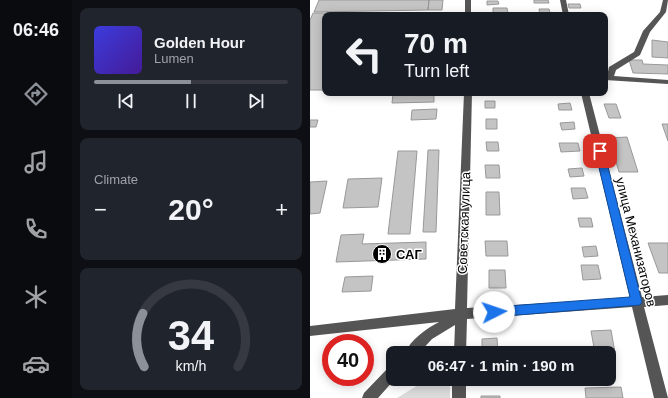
<!DOCTYPE html>
<html lang="en">
<head>
<meta charset="utf-8">
<style>
	:root { --surface:#171b24; --page:#20242c; --text:#f1f3f6; --muted:#9ea1a6; --line:#363941; --accent:#8c9099 }
	body { margin:0; font-family:Arial,sans-serif; background:var(--page); color:var(--text); height:100vh; display:flex; flex-direction:column; font-size:15px; white-space:nowrap }
	* { box-sizing:border-box; margin:0 }
	p { font-size:13px; color:var(--muted) }
	.icon { flex:none; width:22px; height:22px; fill:none; stroke:currentColor; stroke-width:2; stroke-linecap:round; stroke-linejoin:round }
	.map { position:relative; flex:1; overflow:hidden }
	.panel { display:flex; flex-direction:column; gap:8px; padding:8px; background:#0d0f14; width:238px }
	.panel>* { flex:none }
	.hud { position:absolute; left:12px; top:12px; width:286px; height:84px; border-radius:8px; box-shadow:0 2px 10px #0003; background:#171b24; color:var(--text); overflow:hidden }
	.speed { position:absolute; left:12px; top:334px; display:flex; gap:8px; font-size:20px; font-weight:700; text-align:center }
	.speed>* { display:grid; place-content:center; width:52px; height:52px; border-radius:50%; background:var(--surface); box-shadow:0 2px 10px #0003; line-height:1 }
	.speed .limit { border:6px solid #d22; background:#fff; color:#111 }
	.pin { position:absolute; display:grid; place-items:center; width:34px; height:34px; color:#fff; margin:-17px; border-radius:8px; box-shadow:0 2px 6px #0006 }
	.me { position:absolute; width:44px; margin:-22px; rotate:86deg; stroke-linejoin:round; filter:drop-shadow(0 0 3px #0008) }
	.turn { display:flex; align-items:center; gap:14px; height:84px; padding:0 16px; font-size:18px }
	.turn .icon { width:52px; height:52px; stroke-width:2.5 }
	.turn b { display:block; font-size:28px; line-height:34px }
	.big { font-size:30px; font-weight:700; line-height:1.1 }
	.panel .card { flex:1; display:flex; flex-direction:column; justify-content:center; gap:6px; min-width:0; padding:0 14px; border-radius:8px; background:var(--page) }
	.panel .dial { align-items:center; gap:0 }
	.dial svg { height:104px; overflow:visible; fill:none; stroke:var(--line); stroke-width:7; stroke-linecap:round; text-anchor:middle }
	.dial text { fill:var(--text); stroke:none }
	.song { display:flex; align-items:center; gap:12px }
	.cover { width:48px; height:48px; border-radius:6px; background:linear-gradient(135deg,hsl(240 70% 55%),hsl(260 70% 35%)) }
	.played { height:4px; border-radius:2px; background:linear-gradient(90deg,var(--accent) 50%,var(--line) 50%) }
	.keys { display:flex; justify-content:space-around; direction:ltr }
	.heat { display:flex; justify-content:space-between; align-items:center; font-size:22px; direction:ltr }
	.trip { position:absolute; left:76px; top:346px; width:230px; height:40px; border-radius:8px; background:var(--surface); box-shadow:0 2px 10px #0003; font-weight:700; line-height:40px; text-align:center }
	main { display:flex; flex:1; min-height:0 }
	.menu { display:flex; flex-direction:column; width:72px; justify-content:space-around; align-items:center; background:#090b0e; color:var(--muted) }
	.menu .icon { width:28px; height:28px }
	.menu .active { color:var(--accent) }
	.menu b { font-size:18px; color:var(--text) }
	.map>svg:first-child { display:block }
</style>
</head>
<body>
<main>
<nav class="menu">
<b>06:46</b>
<svg class="icon active" aria-label="directions" viewBox="0 0 24 24"><path d="M12 3l9 9-9 9-9-9zM9 14v-3h6M13 9l2 2-2 2"/></svg>
<svg class="icon" aria-label="music" viewBox="0 0 24 24"><path d="M9 18V5l10-2v13"/><circle cx="6" cy="18" r="3"/><circle cx="16" cy="16" r="3"/></svg>
<svg class="icon" aria-label="phone" viewBox="0 0 24 24"><path d="M5 4h4l2 5-3 2q2 4 5 5l2-3 5 2v4C11 20 4 13 5 4z"/></svg>
<svg class="icon" aria-label="climate" viewBox="0 0 24 24"><path d="M12 3v18M4 7l16 10M4 17L20 7"/></svg>
<svg class="icon" aria-label="car" viewBox="0 0 24 24"><path d="M5 17H2v-5l4-1 3-4h7l3 4 3 1v5h-3M9 17h6M6 11h13"/><circle cx="7" cy="17" r="2"/><circle cx="17" cy="17" r="2"/></svg>
</nav>
<section class="panel">
<div class="card">
<div class="song"><i class="cover"></i><div><b>Golden Hour</b><p>Lumen</p></div></div>
<div class="played"></div>
<div class="keys"><svg class="icon" aria-label="previous" viewBox="0 0 24 24"><path d="M18 5L8 12l10 7zM5 5v14"/></svg><svg class="icon" aria-label="pause" viewBox="0 0 24 24"><path d="M8 5v14M16 5v14"/></svg><svg class="icon" aria-label="next" viewBox="0 0 24 24"><path d="M6 5l10 7-10 7zM19 5v14"/></svg></div>
</div>
<div class="card"><p>Climate</p>
<div class="heat"><a>−</a><b class="big">20°</b><a>+</a></div>
</div>
<div class="card dial"><svg viewBox="0 0 100 80">
<path d="M14 69A42 42 0 1 1 86 69"/>
<path d="M14 69A42 42 0 0 1 13 28" stroke="#8c9099"/>
<text x="50" y="56" font-size="32" font-weight="700">34</text>
<text x="50" y="72" font-size="11">km/h</text>
</svg></div>
</section>
<div class="map">
<svg width="358" height="398" viewBox="0 0 358 398">
	<rect width="100%" height="100%" fill="#fff"/>
	<!-- green -->
	<path fill="#dcdcdc" d="M 118,379 L 140,379 L 140,398 L 87,398 Z"/>
	<!-- building -->
	<path fill="#c4c4c4" stroke="#999" d="M 9,0 L 119,0 L 118,10 L 4,12 Z
		M 119,0 L 133,0 L 132,10 L 118,10 Z
		M 224,0 L 238,0 L 239,3 L 224,3 Z
		M 177,1 L 188,1 L 189,4 L 177,5 Z
		M 258,4 L 270,4 L 271,8 L 259,8 Z
		M 183,8 L 197,8 L 198,13 L 183,13 Z
		M 229,9 L 239,9 L 241,15 L 230,15 Z
		M 3,13 L 63,13 L 62,15 L 15,15 L 15,90 L 0,90 L 0,20 Z
		M 342,40 L 358,42 L 358,58 L 342,57 Z
		M 319,60 L 332,60 L 333,64 L 358,65 L 358,74 L 323,73 Z
		M 124,93 L 124,102 L 82,103 L 83,94 Z
		M 175,101 L 185,101 L 185,108 L 175,108 Z
		M 260,103 L 262,110 L 249,110 L 248,104 Z
		M 294,104 L 306,104 L 311,118 L 299,118 Z
		M 127,109 L 126,119 L 101,120 L 102,110 Z
		M 176,119 L 187,119 L 187,129 L 176,129 Z
		M 0,120 L 8,120 L 6,127 L 0,127 Z
		M 264,122 L 265,129 L 252,130 L 250,123 Z
		M 352,124 L 358,124 L 358,141 Z
		M 317,137 L 328,172 L 309,172 L 299,138 Z
		M 176,142 L 188,142 L 189,151 L 177,151 Z
		M 249,143 L 268,143 L 270,151 L 251,152 Z
		M 118,150 L 129,150 L 126,232 L 113,232 Z
		M 88,151 L 107,151 L 100,234 L 78,234 Z
		M 175,165 L 189,165 L 190,178 L 176,178 Z
		M 272,168 L 274,176 L 260,177 L 258,169 Z
		M 72,178 L 68,207 L 33,208 L 38,179 Z
		M 17,181 L 10,213 L 0,214 L 0,182 Z
		M 261,188 L 275,188 L 278,198 L 263,199 Z
		M 176,192 L 189,192 L 190,215 L 176,215 Z
		M 268,218 L 281,218 L 283,227 L 270,227 Z
		M 54,234 L 52,244 L 116,242 L 116,259 L 26,262 L 31,235 Z
		M 175,241 L 197,241 L 198,256 L 176,256 Z
		M 338,243 L 358,243 L 358,273 L 349,273 Z
		M 286,246 L 288,256 L 274,257 L 272,247 Z
		M 271,265 L 288,265 L 291,279 L 273,280 Z
		M 179,270 L 195,270 L 196,288 L 179,288 Z
		M 63,276 L 61,291 L 32,292 L 35,277 Z
		M 301,330 L 305,353 L 285,353 L 281,331 Z
		M 187,338 L 188,353 L 172,353 L 172,339 Z
		M 311,387 L 313,398 L 276,398 L 275,388 Z
		M 171,396 L 190,396 L 190,398 L 171,398 Z"/>
	<g fill="none" stroke-linecap="round" stroke-linejoin="round">
		<!-- minor -->
		<path fill="#555" fill-rule="evenodd" d="M 155,0 L 161,0 L 161,15 L 155,15 Z
			M 250,0 L 256,0 L 259,15 L 253,15 Z
			M 353,0 L 358,0 L 356,12 L 340,32 L 330,55 L 306,70 L 304,76 L 358,80 L 358,84 L 295,80 L 295,76 L 297,76 L 299,67 L 324,52 L 333,31 L 350,12 Z
			M 154,93 L 162,93 L 157,308 L 320,298 L 271,93 L 279,93 L 332,297 L 358,295 L 358,305 L 334,307 L 358,398 L 344,398 L 322,307 L 157,319 L 156,353 L 144,353 L 145,325 L 122,339 L 109,353 L 95,353 C 101,339 116,329 129,322 L 0,336 L 0,326 L 145,309 Z
			M 83,366 L 83,379 L 85,379 L 68,398 L 52,398 L 54,393 L 78,368 Z
			M 142,379 L 156,379 L 156,398 L 142,398 Z"/>
	</g>
	<!-- route -->
	<path fill="#1a73e8" stroke="#114b97" d="M 290,148 L 294,151 L 332,302 L 330,305 L 184,317 L 180,315 L 179,312 L 180,309 L 184,307 L 320,297 L 285,151 Z"/>
	<!-- icons -->
	<defs>
		<symbol id="building-disc" viewBox="-11 -11 22 22"><circle r="9.5" fill="#000" stroke="#fff"/><path d="M-4-6H4V6H1V3H-1V6H-4ZM-2.5-4.3h1.7v1.8h-1.7ZM.8-4.3h1.7v1.8H.8ZM-2.5-1h1.7V.8h-1.7ZM.8-1h1.7V.8H.8Z" fill="#fff"/></symbol>
	</defs>
	<g fill-rule="evenodd">
		<use href="#building-disc" x="61" y="243" width="22" height="22"/>
	</g>
	<g text-anchor="middle" dominant-baseline="central" stroke-width="3" stroke-linejoin="round" paint-order="stroke">
		<!-- street labels -->
		<g font-size="13" fill="#000" stroke="#fff">
			<text transform="translate(154 223) rotate(-88)">Советская улица</text>
			<text transform="translate(326 242) rotate(76)">улица Механизаторов</text>
		</g>
		<!-- poi labels -->
		<g font-size="13" font-weight="bold" fill="#000" stroke="#fff" text-anchor="start">
			<text x="86" y="254">САГ</text>
		</g>
	</g>
</svg>
<div class="speed"><div class="limit">40</div></div>
<div class="pin" style="left:290px;top:151px;background:#d93025"><svg class="icon" aria-label="arrive" viewBox="0 0 24 24"><path d="M6 21V4h12l-3 4 3 4H6"/></svg></div>
<svg class="me" style="left:184px;top:312px" viewBox="-20 -20 40 40"><circle r="19" fill="#fff"/><path d="M0-13L10 11 0 6-10 11z" fill="#1a73e8"/></svg>
<div class="trip">06:47 · 1 min · 190 m</div>
<div class="hud">
<div class="turn"><svg class="icon" aria-label="left" viewBox="0 0 24 24"><path d="M17 20v-9H6M10 6l-5 5 5 5"/></svg><div><b>70 m</b>Turn left</div></div>
</div>
</div>
</main>
</body>
</html>
